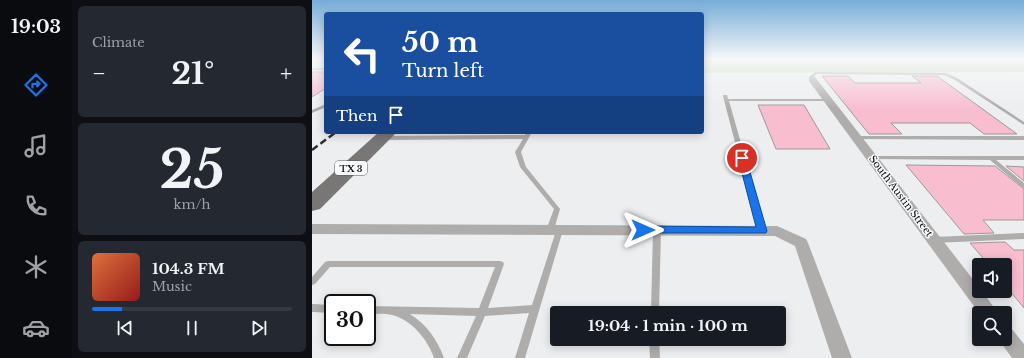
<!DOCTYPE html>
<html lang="en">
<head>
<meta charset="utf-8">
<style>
	:root { --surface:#171b24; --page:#242831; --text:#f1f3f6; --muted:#9ea1a6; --line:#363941; --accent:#1a73e8 }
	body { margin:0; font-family:"Libre Baskerville",serif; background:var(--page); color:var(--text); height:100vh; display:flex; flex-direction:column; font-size:15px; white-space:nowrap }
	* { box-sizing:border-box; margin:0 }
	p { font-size:13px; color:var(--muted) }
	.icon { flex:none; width:22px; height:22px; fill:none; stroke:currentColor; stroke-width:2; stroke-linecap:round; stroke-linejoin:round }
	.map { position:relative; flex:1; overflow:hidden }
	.side { display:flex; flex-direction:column; gap:6px; padding:6px; background:#0d0f14; width:240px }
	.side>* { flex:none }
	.top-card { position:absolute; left:12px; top:12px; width:380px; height:122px; border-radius:4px; box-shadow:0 2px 10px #0003; background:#1a4fa0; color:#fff; overflow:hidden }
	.fabs { position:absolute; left:660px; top:258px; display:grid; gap:8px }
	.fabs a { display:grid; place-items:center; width:40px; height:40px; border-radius:4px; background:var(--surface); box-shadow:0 2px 10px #0003; font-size:20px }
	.speed { position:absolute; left:12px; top:294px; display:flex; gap:8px; font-size:20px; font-weight:700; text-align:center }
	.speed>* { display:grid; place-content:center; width:52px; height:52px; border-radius:50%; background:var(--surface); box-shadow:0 2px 10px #0003; line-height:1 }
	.speed .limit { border:2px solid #111; border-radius:6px; background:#fff; color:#111 }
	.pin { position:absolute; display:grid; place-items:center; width:34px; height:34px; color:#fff; margin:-17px; border:2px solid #fff; border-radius:50%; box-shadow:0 1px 4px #0007 }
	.me { position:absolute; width:44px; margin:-22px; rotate:90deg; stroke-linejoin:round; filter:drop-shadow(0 0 3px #0008) }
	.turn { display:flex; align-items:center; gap:14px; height:84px; padding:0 12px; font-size:18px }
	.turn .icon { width:52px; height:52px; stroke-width:2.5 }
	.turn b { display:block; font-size:28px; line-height:34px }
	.then { display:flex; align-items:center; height:38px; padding:0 12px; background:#0003; gap:8px; font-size:15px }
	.big { font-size:30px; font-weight:800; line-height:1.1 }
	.side .card { flex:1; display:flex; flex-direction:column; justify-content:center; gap:6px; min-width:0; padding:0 14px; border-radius:6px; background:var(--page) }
	.side .dial { align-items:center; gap:0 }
	.dial b { font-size:52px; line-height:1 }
	.song { display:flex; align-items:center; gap:12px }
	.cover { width:48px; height:48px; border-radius:6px; background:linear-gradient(135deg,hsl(20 70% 55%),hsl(0 70% 35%)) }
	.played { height:4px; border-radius:2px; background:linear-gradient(90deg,var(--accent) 15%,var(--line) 15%) }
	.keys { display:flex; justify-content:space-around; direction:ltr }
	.heat { display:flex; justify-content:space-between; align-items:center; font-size:22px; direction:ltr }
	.trip { position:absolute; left:238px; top:306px; width:236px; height:40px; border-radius:4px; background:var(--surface); box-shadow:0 2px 10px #0003; font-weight:800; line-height:40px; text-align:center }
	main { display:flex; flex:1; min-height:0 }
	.tab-bar { display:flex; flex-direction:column; width:72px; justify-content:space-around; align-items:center; background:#090b0e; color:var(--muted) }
	.tab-bar .icon { width:28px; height:28px }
	.tab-bar .on { color:var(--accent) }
	.tab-bar b { font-size:18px; color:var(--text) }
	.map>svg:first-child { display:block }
</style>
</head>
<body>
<main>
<nav class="tab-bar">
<b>19:03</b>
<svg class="icon on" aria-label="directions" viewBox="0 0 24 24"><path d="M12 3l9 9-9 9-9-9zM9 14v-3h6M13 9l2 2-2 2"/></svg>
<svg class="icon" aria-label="music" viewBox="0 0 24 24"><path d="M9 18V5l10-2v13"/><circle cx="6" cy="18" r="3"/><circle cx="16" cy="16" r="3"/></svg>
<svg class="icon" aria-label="phone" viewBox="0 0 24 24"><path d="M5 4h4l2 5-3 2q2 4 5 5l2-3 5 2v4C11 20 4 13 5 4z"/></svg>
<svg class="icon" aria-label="climate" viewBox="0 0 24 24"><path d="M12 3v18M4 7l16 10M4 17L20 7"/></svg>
<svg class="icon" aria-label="car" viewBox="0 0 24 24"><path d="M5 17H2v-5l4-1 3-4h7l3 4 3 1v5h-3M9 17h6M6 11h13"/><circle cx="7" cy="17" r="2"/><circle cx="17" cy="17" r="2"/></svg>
</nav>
<section class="side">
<div class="card"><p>Climate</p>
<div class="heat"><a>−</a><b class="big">21°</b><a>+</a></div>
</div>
<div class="card dial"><b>25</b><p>km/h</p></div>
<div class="card">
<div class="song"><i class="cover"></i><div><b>104.3 FM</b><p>Music</p></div></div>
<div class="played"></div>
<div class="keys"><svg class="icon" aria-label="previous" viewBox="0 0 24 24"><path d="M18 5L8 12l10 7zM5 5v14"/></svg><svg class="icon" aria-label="pause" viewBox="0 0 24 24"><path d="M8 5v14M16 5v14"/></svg><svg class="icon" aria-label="next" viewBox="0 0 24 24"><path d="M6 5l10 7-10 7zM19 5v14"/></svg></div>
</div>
</section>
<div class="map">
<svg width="712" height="358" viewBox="0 0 712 358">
	<rect width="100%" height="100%" fill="#eceef0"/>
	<!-- green -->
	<path fill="#c8dfb2" d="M 390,59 L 712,59 L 712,72 L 390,73 Z"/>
	<!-- building -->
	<path fill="#f9bdd0" stroke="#9b9999" d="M 0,72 L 14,72 L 14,88 L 0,97 Z
		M 510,76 L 536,76 L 543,83 L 609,83 L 600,76 L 625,76 L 705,134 L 672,134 L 658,123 L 579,123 L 590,134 L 557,134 Z
		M 446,105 L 492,105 L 518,149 L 464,149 Z
		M 594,165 L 683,166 L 712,189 L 712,220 L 671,220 L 682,233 L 652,234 Z
		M 694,166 L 712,167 L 712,181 Z
		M 693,242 L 702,250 L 712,250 L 712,308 L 693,285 L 693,265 L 677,265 L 658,243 Z"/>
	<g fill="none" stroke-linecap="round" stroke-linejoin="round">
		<!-- service -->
		<path fill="#aeadac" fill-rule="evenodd" d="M 0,68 L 14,68 L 14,70 L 0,70 Z
			M 503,72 L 634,73 L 645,78 L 712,122 L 712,125 L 643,80 L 632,75 L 505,74 L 501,77 L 501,80 L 499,80 L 497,77 Z
			M 411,95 L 415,95 L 416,99 L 516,99 L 518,100 L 516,101 L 417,101 L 454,231 L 452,233 L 448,233 L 446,231 L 412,100 Z
			M 14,104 L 14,107 L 0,113 L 0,110 Z
			M 214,132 L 220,132 L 209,152 L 214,167 L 248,209 L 242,230 L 240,232 L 236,232 L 234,230 L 242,209 L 208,167 L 203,152 L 211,139 L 73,140 L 70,138 L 73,136 L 213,135 Z
			M 545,136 L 712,136 L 712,140 L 543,139 L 542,138 Z
			M 561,156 L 712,156 L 712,160 L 684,160 L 712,183 L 712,188 L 710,187 L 678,160 L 559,159 L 558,158 Z
			M 245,228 L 249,228 L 251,230 L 213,358 L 203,358 L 217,313 L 173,316 L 155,358 L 145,358 L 164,316 L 98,314 C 115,325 125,339 132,358 L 122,358 C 116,340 100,320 80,315 C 73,313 63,314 55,314 L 55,306 L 167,308 L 183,267 L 18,267 L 3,284 L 0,285 L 0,277 L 13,262 L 16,261 L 188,261 L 191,262 L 192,264 L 176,308 L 220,305 Z
			M 343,228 L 347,228 L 349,230 L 347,313 L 339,313 L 341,230 Z
			M 712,233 L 712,239 L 622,243 L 619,242 L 618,240 L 619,238 L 622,237 Z
			M 0,304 L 21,305 L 21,313 L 0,312 Z
			M 337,339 L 347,339 L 348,358 L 338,358 Z"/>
		<!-- minor -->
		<path fill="#aeadac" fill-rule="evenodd" d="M 497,77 L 503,77 L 667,287 L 667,291 L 670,291 L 686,313 L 667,313 L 497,81 Z
			M 0,224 L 465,226 L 494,239 L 496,243 L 540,358 L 520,358 L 483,246 L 463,236 L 0,234 Z
			M 693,326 L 699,328 L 712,344 L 712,358 L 700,358 L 687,340 L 693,339 Z"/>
		<!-- primary -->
		<path fill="#797676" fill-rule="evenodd" d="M 67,132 L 85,132 L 8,209 L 0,211 L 0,192 Z"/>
		<!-- rail -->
		<path stroke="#2d2e2f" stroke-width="2.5" stroke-dasharray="7 3.5" stroke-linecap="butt" d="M 0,150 L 24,132"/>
	</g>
	<!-- sky -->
	<linearGradient id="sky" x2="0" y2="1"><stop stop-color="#76acd8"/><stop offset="0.54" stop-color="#f6f7f8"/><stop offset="1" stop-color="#f6f7f8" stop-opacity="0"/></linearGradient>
	<rect width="712" height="109" fill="url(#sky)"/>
	<!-- route -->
	<path fill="#1a73e8" stroke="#114b97" d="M 427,156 L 430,156 L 434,158 L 455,231 L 454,233 L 327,233 L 326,230 L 327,228 L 331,226 L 444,227 L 426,158 Z"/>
	<g text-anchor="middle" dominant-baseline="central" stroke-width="3" stroke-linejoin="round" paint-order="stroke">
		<!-- shield labels -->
		<rect fill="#f9fbfd" stroke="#555658" stroke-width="1" x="23" y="161" width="32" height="14" rx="3"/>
		<g font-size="9" font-weight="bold" fill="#0f1011">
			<text x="39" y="168">TX 3</text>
		</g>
		<!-- street labels -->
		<g font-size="10" fill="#0f1011" stroke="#f9fbfd">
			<text transform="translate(589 196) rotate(53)">South Austin Street</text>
		</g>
	</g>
</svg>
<div class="fabs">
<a><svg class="icon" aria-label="sound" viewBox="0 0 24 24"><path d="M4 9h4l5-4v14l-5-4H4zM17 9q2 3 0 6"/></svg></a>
<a><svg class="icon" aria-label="search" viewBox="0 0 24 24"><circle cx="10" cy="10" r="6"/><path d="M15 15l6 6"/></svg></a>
</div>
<div class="speed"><div class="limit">30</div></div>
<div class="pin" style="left:430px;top:158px;background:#d93025"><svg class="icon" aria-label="arrive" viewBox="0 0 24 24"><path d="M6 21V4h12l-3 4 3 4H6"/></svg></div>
<svg class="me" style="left:331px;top:230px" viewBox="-20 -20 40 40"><path d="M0-17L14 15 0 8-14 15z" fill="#1a73e8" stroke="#fff" stroke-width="4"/></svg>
<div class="trip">19:04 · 1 min · 100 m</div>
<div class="top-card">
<div class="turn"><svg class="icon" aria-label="left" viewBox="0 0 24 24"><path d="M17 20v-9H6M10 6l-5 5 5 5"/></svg><div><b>50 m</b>Turn left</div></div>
<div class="then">Then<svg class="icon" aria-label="arrive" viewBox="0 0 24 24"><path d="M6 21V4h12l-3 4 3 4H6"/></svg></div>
</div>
</div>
</main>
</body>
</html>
